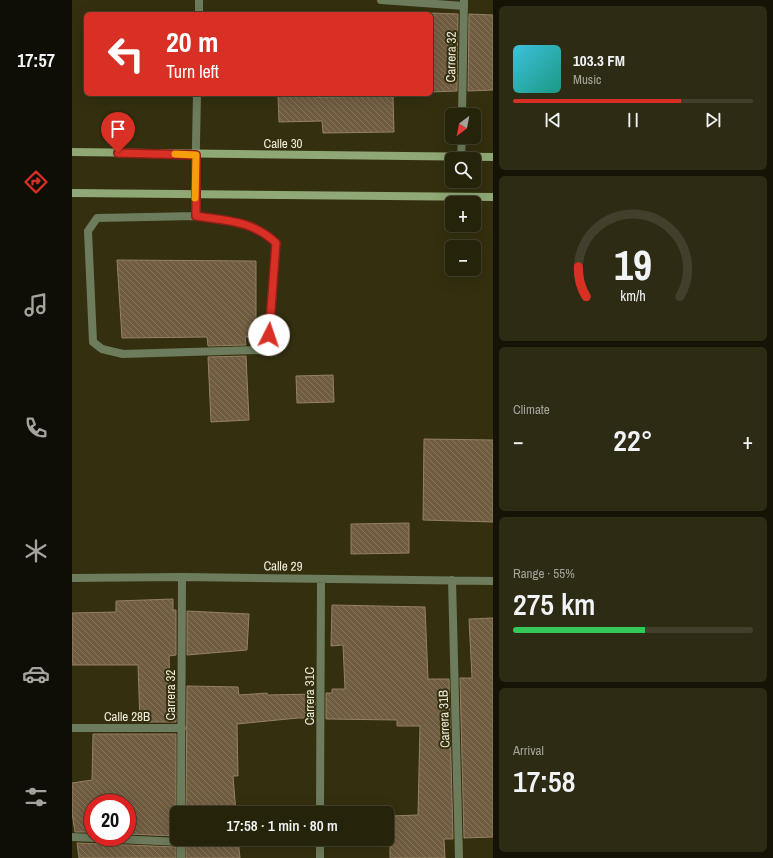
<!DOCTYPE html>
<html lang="en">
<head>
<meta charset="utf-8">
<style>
	:root { --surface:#26230b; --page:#2e2b14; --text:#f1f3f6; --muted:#a4a49d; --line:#42402c; --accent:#d93025 }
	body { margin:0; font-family:"Archivo Narrow",sans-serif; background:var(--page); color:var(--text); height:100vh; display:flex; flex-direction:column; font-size:15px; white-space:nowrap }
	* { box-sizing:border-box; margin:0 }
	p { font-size:13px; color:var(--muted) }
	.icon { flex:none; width:22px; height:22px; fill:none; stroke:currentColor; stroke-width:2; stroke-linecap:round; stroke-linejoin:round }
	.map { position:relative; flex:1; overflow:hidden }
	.sheet { display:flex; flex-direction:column; gap:6px; padding:6px; background:#151306; width:280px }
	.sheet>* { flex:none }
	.hud { position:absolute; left:12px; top:12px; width:349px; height:84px; border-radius:6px; box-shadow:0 4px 16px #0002,0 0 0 1px var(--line); background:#d93025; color:#fff; overflow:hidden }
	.needle { width:26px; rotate:212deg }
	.tools { position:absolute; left:373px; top:108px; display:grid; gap:8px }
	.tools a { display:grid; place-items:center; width:36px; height:36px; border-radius:6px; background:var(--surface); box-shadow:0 4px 16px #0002,0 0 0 1px var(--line); font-size:20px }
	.speed { position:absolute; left:12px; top:794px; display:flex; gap:8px; font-size:20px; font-weight:700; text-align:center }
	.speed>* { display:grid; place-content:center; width:52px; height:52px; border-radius:50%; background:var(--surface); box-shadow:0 4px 16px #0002,0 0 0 1px var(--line); line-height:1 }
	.speed .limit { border:6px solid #d22; background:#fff; color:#111 }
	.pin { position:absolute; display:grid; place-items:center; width:34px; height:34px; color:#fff; margin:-41px -17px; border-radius:50% 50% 50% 0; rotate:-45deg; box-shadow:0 0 4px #0007 }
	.pin .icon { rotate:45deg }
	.me { position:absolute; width:44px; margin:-22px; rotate:4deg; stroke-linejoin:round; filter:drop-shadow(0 0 3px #0008) }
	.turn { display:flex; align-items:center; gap:14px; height:84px; padding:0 16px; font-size:18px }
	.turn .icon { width:52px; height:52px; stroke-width:2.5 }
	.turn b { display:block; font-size:28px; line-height:34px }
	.big { font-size:30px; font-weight:600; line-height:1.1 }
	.sheet .card { flex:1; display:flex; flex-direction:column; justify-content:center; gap:6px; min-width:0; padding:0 14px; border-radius:6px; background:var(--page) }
	.sheet .dial { align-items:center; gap:0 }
	.dial svg { height:104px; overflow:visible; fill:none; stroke:var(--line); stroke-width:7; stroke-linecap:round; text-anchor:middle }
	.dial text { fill:var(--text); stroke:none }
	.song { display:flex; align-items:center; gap:12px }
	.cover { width:48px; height:48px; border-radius:6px; background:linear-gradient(135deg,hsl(190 70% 55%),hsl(170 70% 35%)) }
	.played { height:4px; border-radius:2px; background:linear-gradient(90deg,var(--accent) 70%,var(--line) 70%) }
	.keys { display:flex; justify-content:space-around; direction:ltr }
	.heat { display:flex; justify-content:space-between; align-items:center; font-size:22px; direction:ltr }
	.charge { height:6px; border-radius:3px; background:linear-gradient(90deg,#34c759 55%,var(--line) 0) }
	.trip { position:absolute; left:98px; top:806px; width:224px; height:40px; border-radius:6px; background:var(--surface); box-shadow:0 4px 16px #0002,0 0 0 1px var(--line); font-weight:600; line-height:40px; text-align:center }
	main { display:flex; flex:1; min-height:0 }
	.tabs { display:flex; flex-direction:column; width:72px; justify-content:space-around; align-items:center; background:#0f0e04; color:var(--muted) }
	.tabs .icon { width:28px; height:28px }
	.tabs .on { color:var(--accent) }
	.tabs b { font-size:18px; color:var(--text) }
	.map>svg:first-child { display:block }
</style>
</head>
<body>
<main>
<nav class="tabs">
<b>17:57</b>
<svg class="icon on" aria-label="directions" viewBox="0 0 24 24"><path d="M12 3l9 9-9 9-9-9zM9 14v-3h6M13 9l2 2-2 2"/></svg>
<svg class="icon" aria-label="music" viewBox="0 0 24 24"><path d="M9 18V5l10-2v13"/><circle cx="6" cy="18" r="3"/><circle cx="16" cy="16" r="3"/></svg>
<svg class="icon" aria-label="phone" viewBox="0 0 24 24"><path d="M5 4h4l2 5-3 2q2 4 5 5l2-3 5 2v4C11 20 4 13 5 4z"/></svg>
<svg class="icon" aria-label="climate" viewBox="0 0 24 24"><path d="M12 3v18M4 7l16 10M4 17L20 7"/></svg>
<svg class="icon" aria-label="car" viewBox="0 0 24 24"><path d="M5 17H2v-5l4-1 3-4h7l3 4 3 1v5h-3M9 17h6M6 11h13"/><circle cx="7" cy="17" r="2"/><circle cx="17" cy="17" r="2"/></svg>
<svg class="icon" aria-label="filters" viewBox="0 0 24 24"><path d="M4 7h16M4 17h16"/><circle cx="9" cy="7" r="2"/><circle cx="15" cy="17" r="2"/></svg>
</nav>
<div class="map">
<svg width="421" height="858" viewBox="0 0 421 858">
	<defs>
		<pattern id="building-back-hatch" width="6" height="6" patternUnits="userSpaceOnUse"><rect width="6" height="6" fill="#705c40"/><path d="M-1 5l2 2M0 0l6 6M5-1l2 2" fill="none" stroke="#85745b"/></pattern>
	</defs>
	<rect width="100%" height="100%" fill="#332f0f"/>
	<!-- building -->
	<path fill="url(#building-back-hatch)" stroke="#968164" d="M 359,13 L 386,14 L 385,91 L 359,92 Z
		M 397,14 L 421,15 L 421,90 L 396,91 Z
		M 206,94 L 244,94 L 244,97 L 321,96 L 322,132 L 251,133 L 250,121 L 207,122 Z
		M 45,260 L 184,261 L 184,337 L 173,337 L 174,345 L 136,346 L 135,337 L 50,338 Z
		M 174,356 L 177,420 L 139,422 L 136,357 Z
		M 261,375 L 262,402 L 225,403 L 224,376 Z
		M 352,439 L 421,440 L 421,522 L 351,520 Z
		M 337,523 L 337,553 L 279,554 L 279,524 Z
		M 101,599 L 101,610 L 104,610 L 104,655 L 97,656 L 98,685 L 104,686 L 104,722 L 68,722 L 66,665 L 0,665 L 0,613 L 44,612 L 44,601 Z
		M 260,605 L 353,607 L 356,679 L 377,679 L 381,839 L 372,839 L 373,858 L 318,858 L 318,816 L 346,815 L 348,726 L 325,726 L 325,720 L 254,719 L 254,693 L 260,693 L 260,689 L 273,689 L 271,645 L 259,646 Z
		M 115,611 L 177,614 L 175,650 L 115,655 Z
		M 421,618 L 421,837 L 392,838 L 388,678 L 400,678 L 397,619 Z
		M 115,686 L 166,687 L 167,695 L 195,693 L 196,695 L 243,694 L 243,718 L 226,718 L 165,724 L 166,776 L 161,776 L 164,813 L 114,813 Z
		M 21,734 L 104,734 L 104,836 L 55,834 L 55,803 L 21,803 L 21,832 L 3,832 L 0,813 L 0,783 L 20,780 Z
		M 114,839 L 166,839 L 168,858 L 114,858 Z
		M 5,843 L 104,847 L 104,858 L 7,858 Z"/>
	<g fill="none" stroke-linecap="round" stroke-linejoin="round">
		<!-- service -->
		<path stroke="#6c7c5c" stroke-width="8" d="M 123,193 L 124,216
			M 124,216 C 154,221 181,221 204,243 L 197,335 L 188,350 L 51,354 L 30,349 L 21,342 L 16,231 L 25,218 Z"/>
		<!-- minor -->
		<path stroke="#6c7c5c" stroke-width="8" d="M 309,0 L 392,6
			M 127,14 L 127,0
			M 390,115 L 392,0
			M 389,157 L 390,137
			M 123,193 L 125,94
			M 0,578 L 110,577 L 421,581
			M 380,580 L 387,858
			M 0,728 L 110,728
			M 109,813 L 110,577
			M 248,813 L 249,579
			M 0,837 L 109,842
			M 109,858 L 109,839
			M 248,858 L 248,839"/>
		<!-- secondary -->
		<path stroke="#8fa875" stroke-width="8" d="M 0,152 L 421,157
			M 0,193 L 421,197"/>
	</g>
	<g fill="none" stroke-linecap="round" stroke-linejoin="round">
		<defs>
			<path id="route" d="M 46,153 L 124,155 L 124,216 C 154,221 180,220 204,243 L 197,335"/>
		</defs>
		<!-- route casing -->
		<use href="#route" stroke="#8d1f18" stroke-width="10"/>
		<!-- route -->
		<use href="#route" stroke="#d93025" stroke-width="7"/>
		<!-- slow -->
		<path stroke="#f59e0b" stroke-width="7" d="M 103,154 L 124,155 L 123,198"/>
	</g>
	<g text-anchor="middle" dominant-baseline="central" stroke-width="4" stroke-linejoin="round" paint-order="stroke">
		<!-- street labels -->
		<g font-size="13" fill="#f0eedc" stroke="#332f0f">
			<text transform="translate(379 57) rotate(-89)">Carrera 32</text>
			<text x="211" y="143">Calle 30</text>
			<text transform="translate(211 566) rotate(1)">Calle 29</text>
			<text transform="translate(98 695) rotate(-90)">Carrera 32</text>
			<text transform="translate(237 696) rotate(-90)">Carrera 31C</text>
			<text x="55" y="716">Calle 28B</text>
			<text transform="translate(372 719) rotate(-92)">Carrera 31B</text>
		</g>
	</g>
</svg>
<div class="tools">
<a><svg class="needle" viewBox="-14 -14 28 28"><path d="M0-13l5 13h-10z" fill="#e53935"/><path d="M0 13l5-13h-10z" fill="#a4a49d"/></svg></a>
<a><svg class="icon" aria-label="search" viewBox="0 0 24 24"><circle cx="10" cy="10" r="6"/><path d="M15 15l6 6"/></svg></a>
<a>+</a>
<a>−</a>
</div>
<div class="speed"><div class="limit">20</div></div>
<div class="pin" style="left:46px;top:153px;background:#d93025"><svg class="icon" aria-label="arrive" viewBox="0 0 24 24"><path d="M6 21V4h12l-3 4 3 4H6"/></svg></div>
<svg class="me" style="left:197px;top:335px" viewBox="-20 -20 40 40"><circle r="19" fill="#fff"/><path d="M0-13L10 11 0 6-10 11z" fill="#d93025"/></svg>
<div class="trip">17:58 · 1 min · 80 m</div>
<div class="hud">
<div class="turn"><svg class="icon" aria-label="left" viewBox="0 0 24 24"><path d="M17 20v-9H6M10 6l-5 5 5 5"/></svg><div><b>20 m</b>Turn left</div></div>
</div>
</div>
<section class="sheet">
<div class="card">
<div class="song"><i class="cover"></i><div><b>103.3 FM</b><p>Music</p></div></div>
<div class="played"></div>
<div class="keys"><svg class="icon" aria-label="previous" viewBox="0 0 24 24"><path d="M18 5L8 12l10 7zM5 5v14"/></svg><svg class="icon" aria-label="pause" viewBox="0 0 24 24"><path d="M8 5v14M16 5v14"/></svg><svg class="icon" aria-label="next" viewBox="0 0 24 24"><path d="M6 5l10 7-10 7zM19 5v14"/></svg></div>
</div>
<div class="card dial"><svg viewBox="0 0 100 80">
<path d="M14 69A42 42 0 1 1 86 69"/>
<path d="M14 69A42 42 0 0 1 8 46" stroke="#d93025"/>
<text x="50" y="56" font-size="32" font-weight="700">19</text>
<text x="50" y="72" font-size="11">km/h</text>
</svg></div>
<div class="card"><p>Climate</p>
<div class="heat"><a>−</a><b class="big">22°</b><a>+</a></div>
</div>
<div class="card"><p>Range · 55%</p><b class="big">275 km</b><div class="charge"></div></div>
<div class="card"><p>Arrival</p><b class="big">17:58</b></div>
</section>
</main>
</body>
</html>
